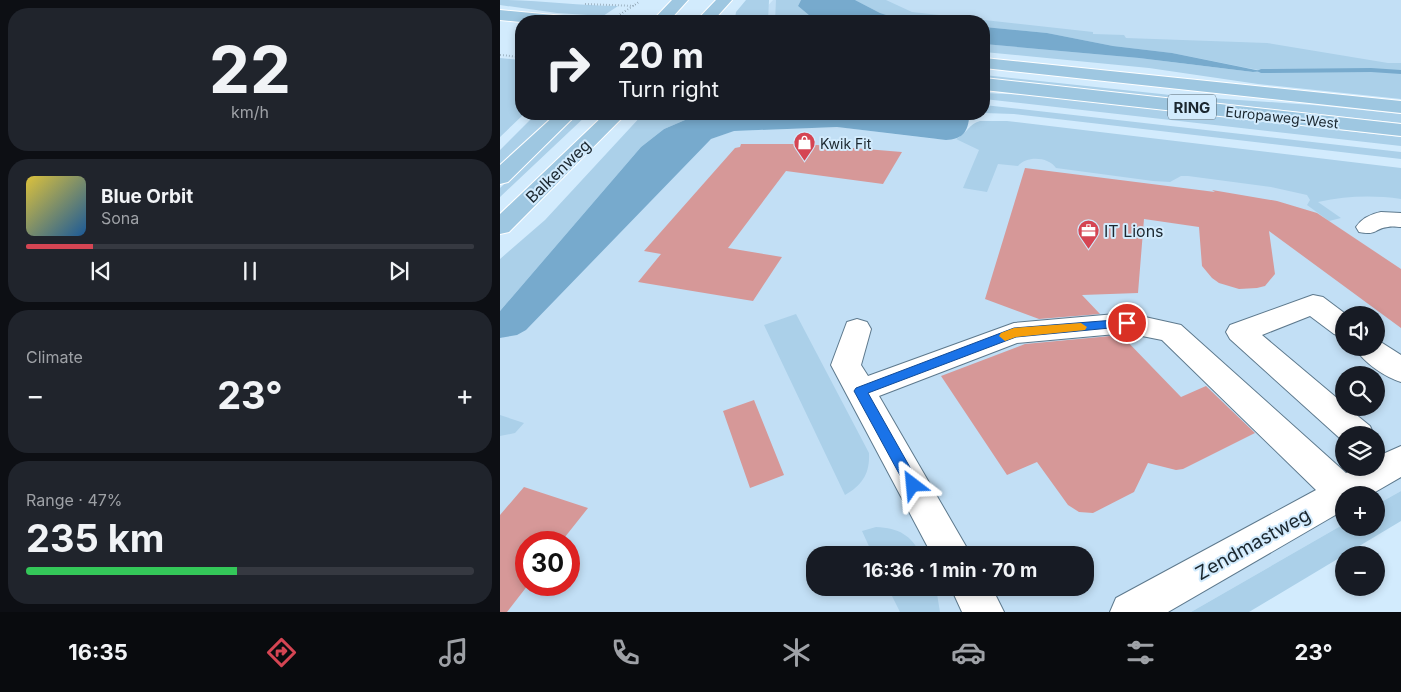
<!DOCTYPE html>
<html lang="en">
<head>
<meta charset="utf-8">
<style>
	:root { --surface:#171b24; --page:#20242c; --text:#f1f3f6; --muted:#9ea1a6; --line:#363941; --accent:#d54553 }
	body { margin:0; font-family:Inter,sans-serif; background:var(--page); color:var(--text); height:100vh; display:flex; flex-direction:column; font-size:19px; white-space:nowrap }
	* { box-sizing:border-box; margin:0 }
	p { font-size:16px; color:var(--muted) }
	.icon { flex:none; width:28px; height:28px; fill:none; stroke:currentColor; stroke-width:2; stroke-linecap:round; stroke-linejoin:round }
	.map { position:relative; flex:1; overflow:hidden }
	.panel { display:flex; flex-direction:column; gap:8px; padding:8px; background:#0d0f14; width:500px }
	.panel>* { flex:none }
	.top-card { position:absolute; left:15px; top:15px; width:475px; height:105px; border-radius:20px; box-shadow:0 2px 8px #0003; background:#171b24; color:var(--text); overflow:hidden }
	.fabs { position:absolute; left:835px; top:306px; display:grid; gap:10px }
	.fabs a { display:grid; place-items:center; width:50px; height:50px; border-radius:50%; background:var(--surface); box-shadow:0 2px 8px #0003; font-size:25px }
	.speed { position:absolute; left:15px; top:531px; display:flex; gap:10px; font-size:25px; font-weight:700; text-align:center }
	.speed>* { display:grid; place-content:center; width:65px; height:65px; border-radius:50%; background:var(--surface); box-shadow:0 2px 8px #0003; line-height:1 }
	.speed .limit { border:8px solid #d22; background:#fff; color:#111 }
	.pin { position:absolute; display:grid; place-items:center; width:42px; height:42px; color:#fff; margin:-21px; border:2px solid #fff; border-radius:50%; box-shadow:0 1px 5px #0007 }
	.me { position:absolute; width:55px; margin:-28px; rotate:331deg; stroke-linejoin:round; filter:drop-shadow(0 0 4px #0008) }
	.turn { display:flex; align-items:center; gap:18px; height:105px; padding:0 20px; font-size:22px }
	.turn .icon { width:65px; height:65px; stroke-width:2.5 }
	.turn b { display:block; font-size:35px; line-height:42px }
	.big { font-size:38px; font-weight:700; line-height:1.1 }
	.panel .widget { flex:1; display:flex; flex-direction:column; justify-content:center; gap:8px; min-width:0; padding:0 18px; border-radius:20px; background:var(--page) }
	.panel .dial { align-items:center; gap:0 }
	.dial b { font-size:65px; line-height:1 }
	.song { display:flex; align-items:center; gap:15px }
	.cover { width:60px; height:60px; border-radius:8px; background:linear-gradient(135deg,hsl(50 70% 55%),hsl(210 70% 35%)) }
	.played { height:5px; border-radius:2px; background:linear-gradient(90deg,var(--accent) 15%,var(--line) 15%) }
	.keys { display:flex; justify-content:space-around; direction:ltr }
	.heat { display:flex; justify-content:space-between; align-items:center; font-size:28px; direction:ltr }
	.charge { height:8px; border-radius:4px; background:linear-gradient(90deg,#34c759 47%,var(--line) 0) }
	.trip { position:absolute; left:306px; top:546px; width:288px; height:50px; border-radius:20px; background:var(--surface); box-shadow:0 2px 8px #0003; font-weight:700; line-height:50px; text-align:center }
	.dock { display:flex; height:80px; justify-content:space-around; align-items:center; background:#090b0e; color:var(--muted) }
	.dock .icon { width:35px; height:35px }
	.dock .active { color:var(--accent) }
	.dock b { font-size:22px; color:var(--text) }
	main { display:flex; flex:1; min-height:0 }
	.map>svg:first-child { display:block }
</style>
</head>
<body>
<main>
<section class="panel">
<div class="widget dial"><b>22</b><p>km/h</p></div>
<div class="widget">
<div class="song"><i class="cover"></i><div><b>Blue Orbit</b><p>Sona</p></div></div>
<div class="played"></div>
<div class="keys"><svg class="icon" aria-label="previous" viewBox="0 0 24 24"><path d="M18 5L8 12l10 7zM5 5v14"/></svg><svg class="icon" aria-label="pause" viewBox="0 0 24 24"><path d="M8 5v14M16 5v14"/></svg><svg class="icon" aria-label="next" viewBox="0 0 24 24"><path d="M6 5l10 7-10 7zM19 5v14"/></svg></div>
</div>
<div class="widget"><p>Climate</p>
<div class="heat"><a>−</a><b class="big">23°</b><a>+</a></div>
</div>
<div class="widget"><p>Range · 47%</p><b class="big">235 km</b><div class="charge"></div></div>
</section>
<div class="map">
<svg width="901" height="612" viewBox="0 0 901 612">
	<rect width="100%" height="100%" fill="#d2ebfd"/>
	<!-- built -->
	<path fill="#c2dff5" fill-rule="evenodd" d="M 273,0 L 901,0 L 901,81 L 484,46 L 484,21 L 254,21 Z
		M 338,127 L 436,139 L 456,139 L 901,193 L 901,491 L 876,505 L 876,495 L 844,495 L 844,524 L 691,612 L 0,612 L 0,338 L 2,338 L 211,139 L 233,131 ZM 844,315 L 876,315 L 876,348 L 844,348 ZM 844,375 L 876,375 L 876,408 L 844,408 ZM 844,435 L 876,435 L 876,468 L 844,468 ZM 26,542 L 69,542 L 69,585 L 26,585 ZM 315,555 L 585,555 L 585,588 L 315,588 Z"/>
	<!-- green -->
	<path fill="#abd0e9" d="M 0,0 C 39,0 78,6 118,6 L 103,16 L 57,13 L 0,5 Z
		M 246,0 L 269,0 L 268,21 L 238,21 L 235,18 L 236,12 Z
		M 276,0 L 301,0 L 298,6 L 316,21 L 275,21 Z
		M 355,0 L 386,0 L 412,12 L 593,32 L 593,34 L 624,35 L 626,38 L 767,43 L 888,63 L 901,63 L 901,99 L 758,84 L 649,68 L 484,52 L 484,44 L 639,58 L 753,72 L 758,70 L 672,53 L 613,46 L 547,33 L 484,27 L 484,21 L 405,21 L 380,13 Z
		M 0,58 L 21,60 L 21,114 L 24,114 L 0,137 Z
		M 484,75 L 680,96 L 813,105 L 901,114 L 901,123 L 484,78 Z
		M 484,93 L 528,95 L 901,137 L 901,146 L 484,99 Z
		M 484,105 L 901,152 L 901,159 L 514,114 L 484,113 Z
		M 36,114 L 56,114 L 0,167 L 0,150 Z
		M 78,114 L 88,114 L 0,197 L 0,188 Z
		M 143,114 L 199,114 L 164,129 L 141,147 L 0,311 L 0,259 L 45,220 Z
		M 480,121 L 507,121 L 901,168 L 901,199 C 872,195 847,196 818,202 L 841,218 L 829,221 L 807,205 L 810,200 L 807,195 L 771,187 L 688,176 L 681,176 L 670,182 L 653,181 L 556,168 C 549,157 527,155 518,166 L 498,164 L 487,192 L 463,188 L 479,150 L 456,139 C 466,134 470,123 480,121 Z
		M 296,314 L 369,453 C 370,474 362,485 345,495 L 264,325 Z
		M 0,415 L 24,423 L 15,433 L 0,436 Z
		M 901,491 L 901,521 L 749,612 L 691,612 L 844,524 L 844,528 L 876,528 L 876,505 Z
		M 376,527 C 399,528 411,535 421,555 L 373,555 L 362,531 Z
		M 388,588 L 436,588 L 440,612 L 400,612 Z"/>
	<!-- water -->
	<path fill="#77aacd" d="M 301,0 L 355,0 L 380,13 L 405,21 L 316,21 L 298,6 Z
		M 484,27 L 547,33 L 613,46 L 672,53 L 761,71 L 753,72 L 639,58 L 484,44 Z
		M 199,114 L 461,114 L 469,119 C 467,134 461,139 446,140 L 337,127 L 234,131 L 211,139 L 26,330 L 17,335 L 0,338 L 0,311 L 141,147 L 164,129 Z"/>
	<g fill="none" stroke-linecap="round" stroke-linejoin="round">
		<!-- stream -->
		<path fill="#77aacd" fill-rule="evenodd" d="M 871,68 L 901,70 L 901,74 L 871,72 L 761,73 L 757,71 L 761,69 Z"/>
	</g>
	<!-- building -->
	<path fill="#d69898" d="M 241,144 L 305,144 L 402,152 L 383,184 L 286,171 L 228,248 L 282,257 L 253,301 L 138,282 L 161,254 L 144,251 L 235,148 L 240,147 Z
		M 525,168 L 715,192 L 712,190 L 777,201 L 817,213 L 901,269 L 901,328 L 769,231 L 775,274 L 765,286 L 757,288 L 739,289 L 719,283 L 712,278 L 702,266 L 699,227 L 644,219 L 638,293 L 582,295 L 600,314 L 539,319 L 485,299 Z
		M 621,335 L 681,397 L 706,386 L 755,433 L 683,469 L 676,470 L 648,463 L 634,492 L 593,513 L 579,512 L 568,505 L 537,462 L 507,475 L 441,376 L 525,344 Z
		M 254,400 L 284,475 L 250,488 L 223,411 Z
		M 24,487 L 88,508 L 61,542 L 26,542 L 28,585 L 7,612 L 0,612 L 0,515 Z"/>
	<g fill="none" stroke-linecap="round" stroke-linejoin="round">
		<defs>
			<path id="minor" d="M 881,212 L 901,213 L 901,227 C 897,227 892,226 888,227 C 875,228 877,236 859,232 L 856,227 C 862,218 871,214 881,212 Z
				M 813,295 L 823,297 L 847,315 L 844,315 L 844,337 L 834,334 L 810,316 L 762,335 L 844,404 L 844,408 L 848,408 L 870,426 L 874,435 L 844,435 L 844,442 L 730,339 L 726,332 L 730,325 Z
				M 627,313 L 681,325 L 846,473 L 857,468 L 876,468 L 876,457 L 901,446 L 901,477 L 870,495 L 844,495 L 844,510 L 668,612 L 610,612 L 616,598 L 816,490 L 662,340 L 627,333 L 517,343 L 379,396 L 471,555 L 432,555 L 331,365 L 347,322 L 357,319 L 367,322 L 371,329 L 361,365 L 368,376 L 514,323 Z
				M 876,339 L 901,355 L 901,382 C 885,377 864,363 855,348 L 876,348 Z
				M 451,588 L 492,588 L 504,612 L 462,612 Z"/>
			<path id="major" d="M 172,0 L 188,0 L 169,21 L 152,21 Z
				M 216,0 L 232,0 L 213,21 L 196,21 Z
				M 0,10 L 64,16 L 70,18 L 72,21 L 21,22 L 0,20 Z
				M 484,58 L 901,101 L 901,113 L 484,68 Z
				M 484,78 L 901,124 L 901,136 L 484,90 Z
				M 56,114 L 77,114 L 8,182 L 0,184 L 0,165 Z
				M 105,114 L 126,114 L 9,232 L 0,234 L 0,214 Z"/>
		</defs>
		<!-- minor casing -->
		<use href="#minor" stroke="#5d798d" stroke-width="2"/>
		<!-- major casing -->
		<use href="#major" stroke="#fff" stroke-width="2"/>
		<!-- path -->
		<path stroke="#70828f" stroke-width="2" stroke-dasharray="0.5 2.5" stroke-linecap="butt" d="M 85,4 L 134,6
			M 90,16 L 107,17
			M 110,21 L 139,2
			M 0,55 L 21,57"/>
		<!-- minor -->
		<use href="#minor" fill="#fff" fill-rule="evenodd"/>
		<!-- major -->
		<use href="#major" fill="#9ec7e1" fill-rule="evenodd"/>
	</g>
	<!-- route -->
	<path fill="#1a73e8" stroke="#114b97" d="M 627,319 L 631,320 L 633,323 L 631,326 L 516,337 L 368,393 L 420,485 L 418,490 L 413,491 L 408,490 L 354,391 L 356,388 L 514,328 Z"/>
	<!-- slow -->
	<path fill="#f59e0b" d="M 581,323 L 587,327 L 585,330 L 516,337 L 505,341 L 499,336 L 501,333 L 514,328 Z"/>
	<!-- icons -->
	<defs>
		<symbol id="shop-pin" viewBox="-11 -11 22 30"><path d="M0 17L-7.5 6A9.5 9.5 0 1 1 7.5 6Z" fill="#d54553" stroke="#d2ebfd"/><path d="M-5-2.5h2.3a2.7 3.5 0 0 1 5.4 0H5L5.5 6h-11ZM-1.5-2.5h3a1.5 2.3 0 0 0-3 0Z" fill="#fff"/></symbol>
		<symbol id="office-pin" viewBox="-11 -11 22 30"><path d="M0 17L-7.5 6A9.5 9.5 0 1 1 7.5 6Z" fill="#d54553" stroke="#d2ebfd"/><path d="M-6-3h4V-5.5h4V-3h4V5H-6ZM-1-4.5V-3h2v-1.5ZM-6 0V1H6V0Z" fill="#fff"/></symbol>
	</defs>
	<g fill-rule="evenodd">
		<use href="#shop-pin" x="292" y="130" width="25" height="34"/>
		<use href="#office-pin" x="576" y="218" width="25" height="34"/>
	</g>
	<g text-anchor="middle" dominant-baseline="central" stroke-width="4" stroke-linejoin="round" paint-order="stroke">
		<!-- far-street labels -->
		<g font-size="14" fill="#1b272f" stroke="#d2ebfd">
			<text transform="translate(782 117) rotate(6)">Europaweg-West</text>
		</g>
		<!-- far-poi labels -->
		<g font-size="14" fill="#1b272f" stroke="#d2ebfd" text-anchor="start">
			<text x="320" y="143">Kwik Fit</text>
		</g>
		<!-- shield labels -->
		<rect fill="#d2ebfd" stroke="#52626d" stroke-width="1" x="668" y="94.5" width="48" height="25" rx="4"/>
		<g font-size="15" font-weight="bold" fill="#1b272f">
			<text x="692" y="107">RING</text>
		</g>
		<!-- street labels -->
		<g font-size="16" fill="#1b272f" stroke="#d2ebfd">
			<text transform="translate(58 171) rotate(-44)">Balkenweg</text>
		</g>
		<!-- poi labels -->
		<g font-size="16" fill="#1b272f" stroke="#d2ebfd" text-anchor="start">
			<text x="604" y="231">IT Lions</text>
		</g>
		<!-- near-street labels -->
		<g font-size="19" fill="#1b272f" stroke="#d2ebfd">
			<text transform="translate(753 544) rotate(-29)">Zendmastweg</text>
		</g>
	</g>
</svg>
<div class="fabs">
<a><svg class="icon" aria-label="sound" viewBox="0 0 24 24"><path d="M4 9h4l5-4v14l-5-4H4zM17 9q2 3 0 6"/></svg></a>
<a><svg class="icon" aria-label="search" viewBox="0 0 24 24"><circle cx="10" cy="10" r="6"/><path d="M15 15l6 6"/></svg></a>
<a><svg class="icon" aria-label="layers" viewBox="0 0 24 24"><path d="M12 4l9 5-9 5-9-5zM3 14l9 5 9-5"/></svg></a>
<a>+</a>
<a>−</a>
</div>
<div class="speed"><div class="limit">30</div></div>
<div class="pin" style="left:627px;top:323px;background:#d93025"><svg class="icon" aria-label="arrive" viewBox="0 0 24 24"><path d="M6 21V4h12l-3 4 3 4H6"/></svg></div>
<svg class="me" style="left:413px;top:485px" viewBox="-20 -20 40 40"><path d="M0-17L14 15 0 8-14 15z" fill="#1a73e8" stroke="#fff" stroke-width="4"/></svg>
<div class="trip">16:36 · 1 min · 70 m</div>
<div class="top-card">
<div class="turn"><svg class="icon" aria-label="right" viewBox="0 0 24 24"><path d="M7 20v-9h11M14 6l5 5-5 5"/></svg><div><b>20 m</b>Turn right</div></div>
</div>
</div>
</main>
<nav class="dock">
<b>16:35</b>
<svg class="icon active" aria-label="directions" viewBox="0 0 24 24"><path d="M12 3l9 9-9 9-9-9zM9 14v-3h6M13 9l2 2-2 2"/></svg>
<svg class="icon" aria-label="music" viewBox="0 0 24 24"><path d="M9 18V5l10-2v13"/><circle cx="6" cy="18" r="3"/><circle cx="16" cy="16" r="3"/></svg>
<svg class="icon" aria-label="phone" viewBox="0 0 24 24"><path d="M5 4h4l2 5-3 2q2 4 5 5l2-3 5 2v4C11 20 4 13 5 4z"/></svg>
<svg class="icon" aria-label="climate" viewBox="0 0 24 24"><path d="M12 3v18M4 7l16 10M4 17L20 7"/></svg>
<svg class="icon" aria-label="car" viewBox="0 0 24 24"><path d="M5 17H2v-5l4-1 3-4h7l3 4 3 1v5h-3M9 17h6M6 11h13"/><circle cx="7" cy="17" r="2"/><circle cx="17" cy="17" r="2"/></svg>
<svg class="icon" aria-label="filters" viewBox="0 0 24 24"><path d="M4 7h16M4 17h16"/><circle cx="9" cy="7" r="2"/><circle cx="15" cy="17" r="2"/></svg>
<b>23°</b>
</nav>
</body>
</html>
